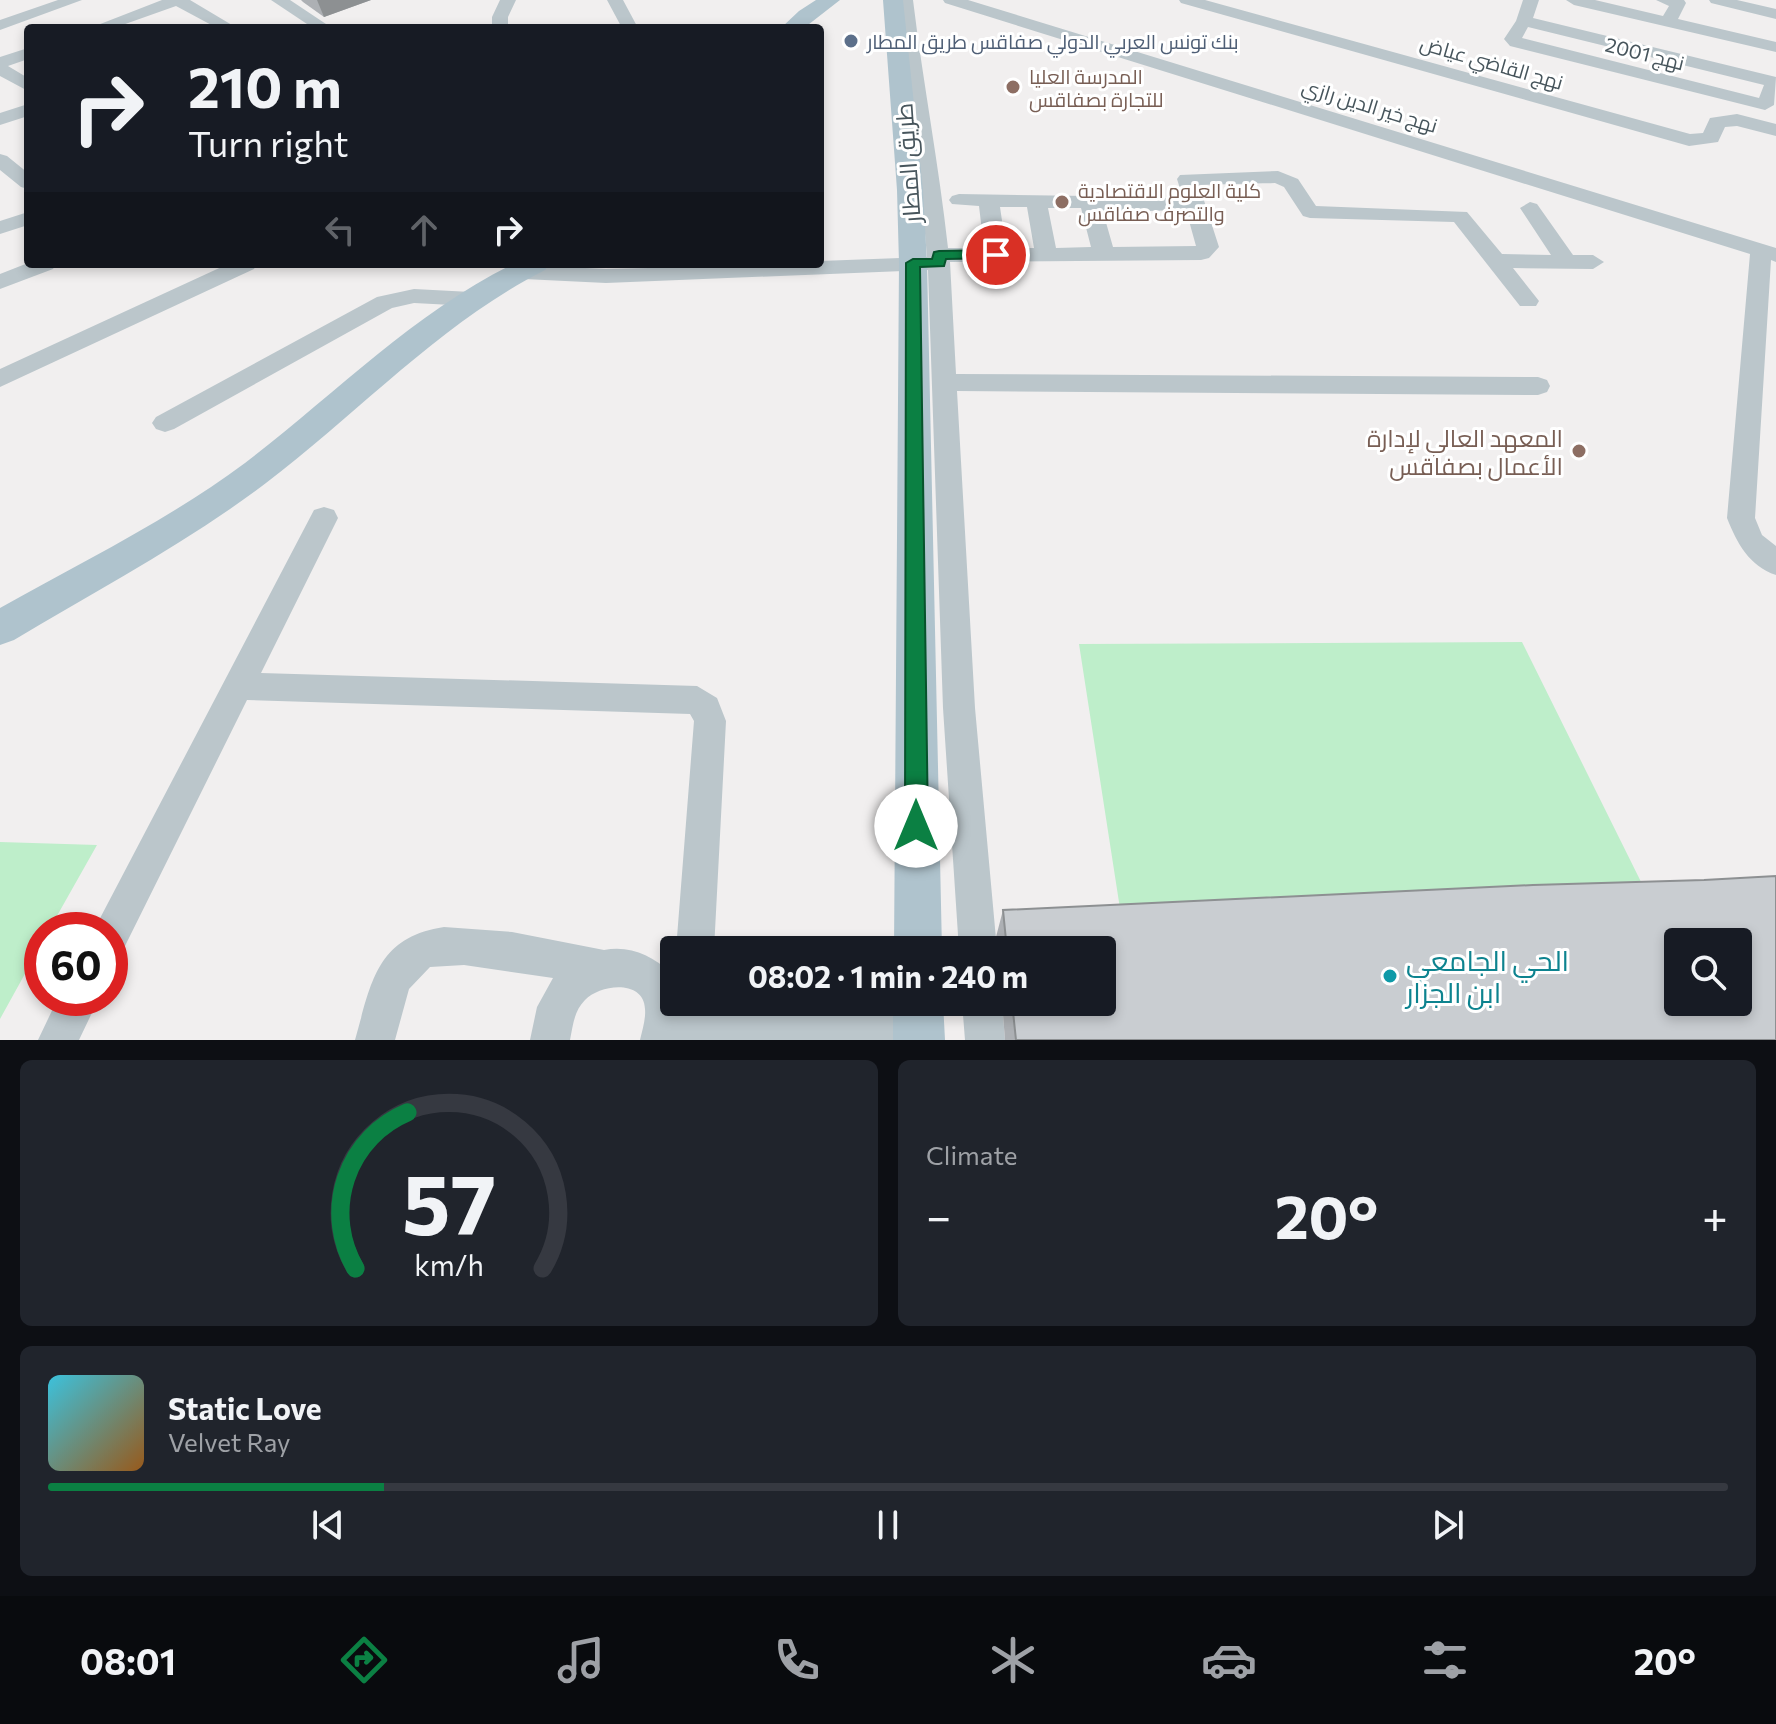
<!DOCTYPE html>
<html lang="en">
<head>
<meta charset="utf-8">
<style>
	:root { --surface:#171b24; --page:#20242c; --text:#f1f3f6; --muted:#9ea1a6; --line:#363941; --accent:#0b8043 }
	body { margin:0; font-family:Commissioner,Cairo,sans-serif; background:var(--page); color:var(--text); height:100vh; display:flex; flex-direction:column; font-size:30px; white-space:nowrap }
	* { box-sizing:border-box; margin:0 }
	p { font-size:26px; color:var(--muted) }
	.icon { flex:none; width:44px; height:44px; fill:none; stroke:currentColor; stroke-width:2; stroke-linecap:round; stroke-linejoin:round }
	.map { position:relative; height:1040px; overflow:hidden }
	.panel { display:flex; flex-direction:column; gap:20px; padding:20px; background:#0d0f14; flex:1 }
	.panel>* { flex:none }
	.banner { position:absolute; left:24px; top:24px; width:800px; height:244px; border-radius:8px; box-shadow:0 4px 12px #0003; background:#171b24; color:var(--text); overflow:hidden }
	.tools { position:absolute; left:1664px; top:928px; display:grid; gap:16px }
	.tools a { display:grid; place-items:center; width:88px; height:88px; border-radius:8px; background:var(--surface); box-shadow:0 4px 12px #0003; font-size:40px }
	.speed { position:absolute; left:24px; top:912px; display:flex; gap:16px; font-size:40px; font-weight:700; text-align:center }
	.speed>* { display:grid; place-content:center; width:104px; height:104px; border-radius:50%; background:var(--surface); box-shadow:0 4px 12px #0003; line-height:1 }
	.speed .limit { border:12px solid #d22; background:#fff; color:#111 }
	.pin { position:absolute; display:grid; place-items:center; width:68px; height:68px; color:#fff; margin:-34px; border:4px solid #fff; border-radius:50%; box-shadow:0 2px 8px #0007 }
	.me { position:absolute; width:88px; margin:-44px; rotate:0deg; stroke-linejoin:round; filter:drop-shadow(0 0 6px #0008) }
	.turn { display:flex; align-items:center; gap:28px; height:168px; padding:0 32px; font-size:36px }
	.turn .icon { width:104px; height:104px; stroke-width:2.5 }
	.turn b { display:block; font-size:56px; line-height:68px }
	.lanes { display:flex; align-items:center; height:76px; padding:0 32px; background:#0003; justify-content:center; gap:40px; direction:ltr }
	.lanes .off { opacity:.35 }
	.big { font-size:60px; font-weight:700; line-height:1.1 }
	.panel .widget { flex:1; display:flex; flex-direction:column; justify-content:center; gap:12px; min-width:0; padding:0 28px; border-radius:12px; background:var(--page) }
	.panel .dial { align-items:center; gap:0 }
	.dial svg { height:208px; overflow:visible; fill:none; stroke:var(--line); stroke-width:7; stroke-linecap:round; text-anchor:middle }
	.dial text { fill:var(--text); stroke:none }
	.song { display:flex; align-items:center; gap:24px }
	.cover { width:96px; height:96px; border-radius:12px; background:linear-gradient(135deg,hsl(190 70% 55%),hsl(30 70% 35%)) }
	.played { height:8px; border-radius:4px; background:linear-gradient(90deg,var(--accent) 20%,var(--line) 20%) }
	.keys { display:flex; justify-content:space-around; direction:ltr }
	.heat { display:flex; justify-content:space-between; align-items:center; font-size:44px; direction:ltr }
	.panel .tiles { flex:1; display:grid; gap:20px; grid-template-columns:1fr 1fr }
	.widget:last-child { grid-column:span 2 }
	.trip { position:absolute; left:660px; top:936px; width:456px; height:80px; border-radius:8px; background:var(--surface); box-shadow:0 4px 12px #0003; font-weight:700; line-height:80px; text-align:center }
	.tab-bar { display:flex; height:128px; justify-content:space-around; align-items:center; background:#090b0e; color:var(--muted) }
	.tab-bar .icon { width:56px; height:56px }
	.tab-bar .current { color:var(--accent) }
	.tab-bar b { font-size:36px; color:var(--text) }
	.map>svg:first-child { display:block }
</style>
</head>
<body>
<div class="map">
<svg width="1776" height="1040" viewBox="0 0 1776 1040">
	<rect width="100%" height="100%" fill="#f1efef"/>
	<!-- green -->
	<path fill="#beeeca" d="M 1522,642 L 1649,898 L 1121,915 L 1079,644 Z
		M 0,842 L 97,845 L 49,930 L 42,930 L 42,943 L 0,1019 Z"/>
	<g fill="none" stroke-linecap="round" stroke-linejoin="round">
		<!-- minor -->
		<path fill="#bbc6cb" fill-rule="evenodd" d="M 58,0 L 82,0 L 0,30 L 0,20 Z
			M 162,0 L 190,0 L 237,28 L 217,28 L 176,6 L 114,28 L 90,28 Z
			M 271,0 L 290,0 L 332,28 L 313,28 Z
			M 500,0 L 516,0 L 508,17 L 508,28 L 492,28 L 492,17 Z
			M 607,0 L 623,0 L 638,28 L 622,28 Z
			M 897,0 L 913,0 C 923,83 939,165 948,248 L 984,248 L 979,206 L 952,204 L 949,200 L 952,196 L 959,194 L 1087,196 L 1096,200 L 1183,198 L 1177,179 L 1180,175 L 1278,171 L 1298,179 L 1316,206 L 1467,212 L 1502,254 L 1551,255 L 1520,208 L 1530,202 L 1537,204 L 1573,255 L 1593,255 L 1604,262 L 1593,269 L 1513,268 L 1539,301 L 1536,306 L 1520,306 L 1454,222 L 1310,218 L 1303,216 L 1284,187 L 1275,183 L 1199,185 L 1219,247 L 1209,258 L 1201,260 L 950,262 L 956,374 L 1538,377 L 1547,380 L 1550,386 L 1547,392 L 1538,395 L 957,391 L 975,708 L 997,950 L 959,950 L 943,708 L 928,270 L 606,283 L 524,279 L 516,277 L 513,272 L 516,267 L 524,265 L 606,269 L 820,264 L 820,261 L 927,257 L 918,151 L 905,79 ZM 1000,207 L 1027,207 L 1034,248 L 1006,248 ZM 1048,208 L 1081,208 L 1091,247 L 1056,248 ZM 1186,210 L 1196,246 L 1113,247 L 1103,212 Z
			M 943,0 L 968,0 L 1776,248 L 1776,262 L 1771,260 L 1755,518 L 1762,535 L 1776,546 L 1776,575 C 1749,566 1737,543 1727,518 L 1750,254 L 945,3 Z
			M 1179,0 L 1205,0 L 1690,134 L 1703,133 L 1710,118 L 1737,114 L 1776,124 L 1776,136 L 1737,126 L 1725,127 L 1718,142 L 1689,146 L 1181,3 Z
			M 1523,0 L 1539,0 L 1533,18 L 1776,77 L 1774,105 L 1765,110 L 1510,46 L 1504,39 L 1516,21 ZM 1528,27 L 1764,85 L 1759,98 L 1522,38 Z
			M 1566,0 L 1595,0 L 1663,16 L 1669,6 L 1656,0 L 1684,0 L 1686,3 L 1678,19 L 1776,42 L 1776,52 L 1574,5 Z
			M 1709,0 L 1737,0 L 1776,9 L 1776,19 L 1711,3 Z
			M 28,48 L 28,59 L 8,66 L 28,78 L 28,91 L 0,76 L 0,57 Z
			M 28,104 L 28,116 L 0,125 L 0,113 Z
			M 0,154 L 7,156 L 28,173 L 28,189 L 21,187 L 0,170 Z
			M 28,212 L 28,225 L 0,234 L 0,221 Z
			M 28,263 L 56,264 L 53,269 L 0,289 L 0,274 Z
			M 228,264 L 257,264 L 254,269 L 0,387 L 0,369 Z
			M 414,289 L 471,292 L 479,294 L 482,299 L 479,304 L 471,306 L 414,303 L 392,308 L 174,429 L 165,432 L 156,429 L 152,423 L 156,417 L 377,297 Z
			M 324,507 L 334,510 L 338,518 L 261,673 L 697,686 L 717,698 L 726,721 L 714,950 L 676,950 L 694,721 L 690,714 L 247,700 L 123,950 L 110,956 L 110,930 L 94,930 L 97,924 L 314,510 Z
			M 444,927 L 512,932 L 604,950 C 631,945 651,956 671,972 L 674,1002 L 711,1002 L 710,1011 L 919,1009 L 933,1015 L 939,1029 L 934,1040 L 640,1040 C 642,1031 646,1019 645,1009 C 644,979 600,984 585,1000 C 574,1011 573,1025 570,1040 L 530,1040 L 537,1007 L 553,978 L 464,965 L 430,967 L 409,989 L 395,1040 L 355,1040 C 371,984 376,937 444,927 Z
			M 58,998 L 99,998 L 79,1040 L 38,1040 Z
			M 962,1002 L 1002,1002 L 1005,1040 L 965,1040 Z"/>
		<!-- major -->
		<path fill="#afc3cd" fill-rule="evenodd" d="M 816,0 L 840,0 L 804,28 L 781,28 L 799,11 Z
			M 883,0 L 903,0 L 923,190 L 927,263 L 942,950 L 894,950 L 899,263 L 897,190 Z
			M 513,264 L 549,264 L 545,270 C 439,324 360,412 266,483 C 187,543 99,589 14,640 L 0,645 L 0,608 C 82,562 170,519 245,463 C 333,396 413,313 513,264 Z
			M 893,1002 L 943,1002 L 945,1040 L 893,1040 Z"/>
	</g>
	<!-- wall -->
	<path fill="#adb0b4" d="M 301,0 L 371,0 L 324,17 L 303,2 Z
		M 1003,910 L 1776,1040 L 1005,1040 L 1002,1002 L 1102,1002 L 1102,950 L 997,950 L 996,937 Z"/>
	<!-- shaded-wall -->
	<path fill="#8d9092" d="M 317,0 L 371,0 L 324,17 Z"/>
	<!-- building -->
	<path fill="#c9cdd1" stroke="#8d9092" stroke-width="2" fill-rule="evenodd" d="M 1776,876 L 1776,1040 L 1016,1040 L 1012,1002 L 1102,1002 L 1102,950 L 1007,950 L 1003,910 L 1533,885 L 1704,880 ZM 1678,942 L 1738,942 L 1738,1002 L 1678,1002 Z"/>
	<!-- route -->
	<path fill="#0b8043" stroke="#07532c" stroke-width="2" d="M 996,250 L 1001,252 L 1001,258 L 946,259 L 944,266 L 920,267 L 928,826 L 924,834 L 916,837 L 908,834 L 905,826 L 906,263 L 913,259 L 932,259 L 934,252 L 939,251 Z"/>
	<!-- markers -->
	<circle fill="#5c6f8a" stroke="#fff" stroke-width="3" cx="851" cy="41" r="8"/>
	<g fill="#8d6e63" stroke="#fff" stroke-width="3">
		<circle cx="1013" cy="87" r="8"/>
		<circle cx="1062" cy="202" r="8"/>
		<circle cx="1579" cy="451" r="8"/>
	</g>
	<circle fill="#0f9aa8" stroke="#fff" stroke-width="3" cx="1390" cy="976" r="8"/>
	<g text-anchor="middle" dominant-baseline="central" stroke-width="6" stroke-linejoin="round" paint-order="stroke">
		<!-- far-service labels -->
		<g font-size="20" fill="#4e5e75" stroke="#fff" text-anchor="start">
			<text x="867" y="41">بنك تونس العربي الدولي صفاقس طريق المطار</text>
		</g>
		<!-- far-street labels -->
		<g font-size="20" fill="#47555c" stroke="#fff">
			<text transform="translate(1645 53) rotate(14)">نهج 2001</text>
			<text transform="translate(1492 62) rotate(16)">نهج القاضي عياض</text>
			<text transform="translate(1370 105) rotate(17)">نهج خير الدين رازي</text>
		</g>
		<!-- far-education labels -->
		<g font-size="20" fill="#785e54" stroke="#fff" text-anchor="start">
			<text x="1029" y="76">المدرسة العليا<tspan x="1029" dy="23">للتجارة بصفاقس</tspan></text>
			<text x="1078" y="190">كلية العلوم الاقتصادية<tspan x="1078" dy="23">والتصرف صفاقس</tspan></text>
		</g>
		<!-- street labels -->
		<g font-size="24" fill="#47555c" stroke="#fff">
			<text transform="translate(907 163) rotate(-94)">طريق المطار</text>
		</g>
		<!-- education labels -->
		<g font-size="24" fill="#785e54" stroke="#fff" text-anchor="end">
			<text x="1563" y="437">المعهد العالي لإدارة<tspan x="1563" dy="28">الأعمال بصفاقس</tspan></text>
		</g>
		<!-- near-culture labels -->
		<g font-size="28" fill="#0d838f" stroke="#fff" text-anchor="start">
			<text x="1406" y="960">الحي الجامعي<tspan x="1406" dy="32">ابن الجزار</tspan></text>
		</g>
	</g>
</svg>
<div class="tools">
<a><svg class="icon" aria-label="search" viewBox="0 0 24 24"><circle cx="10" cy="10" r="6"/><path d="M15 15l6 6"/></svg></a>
</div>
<div class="speed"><div class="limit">60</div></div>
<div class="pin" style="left:996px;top:255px;background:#d93025"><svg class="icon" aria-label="arrive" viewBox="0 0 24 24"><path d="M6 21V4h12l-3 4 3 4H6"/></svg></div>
<svg class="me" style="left:916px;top:826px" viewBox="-20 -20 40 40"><circle r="19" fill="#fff"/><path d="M0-13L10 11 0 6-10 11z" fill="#0b8043"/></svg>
<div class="trip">08:02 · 1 min · 240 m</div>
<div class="banner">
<div class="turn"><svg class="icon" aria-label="right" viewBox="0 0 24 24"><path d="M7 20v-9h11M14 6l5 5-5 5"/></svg><div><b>210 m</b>Turn right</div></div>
<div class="lanes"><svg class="icon off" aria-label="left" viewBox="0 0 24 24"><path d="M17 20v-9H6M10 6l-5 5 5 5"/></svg><svg class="icon off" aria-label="ahead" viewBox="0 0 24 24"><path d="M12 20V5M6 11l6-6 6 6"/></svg><svg class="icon" aria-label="right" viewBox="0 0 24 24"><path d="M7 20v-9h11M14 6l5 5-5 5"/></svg></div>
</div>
</div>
<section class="panel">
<div class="tiles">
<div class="widget dial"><svg viewBox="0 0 100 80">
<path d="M14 69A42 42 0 1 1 86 69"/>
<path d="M14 69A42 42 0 0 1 34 9" stroke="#0b8043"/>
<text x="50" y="56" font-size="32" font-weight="700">57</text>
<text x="50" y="72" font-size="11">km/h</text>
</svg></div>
<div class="widget"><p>Climate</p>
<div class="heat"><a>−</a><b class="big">20°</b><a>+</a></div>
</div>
<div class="widget">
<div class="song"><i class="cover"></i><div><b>Static Love</b><p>Velvet Ray</p></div></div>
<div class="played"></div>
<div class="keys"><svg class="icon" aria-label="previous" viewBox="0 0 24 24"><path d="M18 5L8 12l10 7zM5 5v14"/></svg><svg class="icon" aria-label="pause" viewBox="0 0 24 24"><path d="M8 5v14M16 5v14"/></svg><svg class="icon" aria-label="next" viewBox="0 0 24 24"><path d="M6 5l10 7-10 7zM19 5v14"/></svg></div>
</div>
</div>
</section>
<nav class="tab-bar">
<b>08:01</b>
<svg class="icon current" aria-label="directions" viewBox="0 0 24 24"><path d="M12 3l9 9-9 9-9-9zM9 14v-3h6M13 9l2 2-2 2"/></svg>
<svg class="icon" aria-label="music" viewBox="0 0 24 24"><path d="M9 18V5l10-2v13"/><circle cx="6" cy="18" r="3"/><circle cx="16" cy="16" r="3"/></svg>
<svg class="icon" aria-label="phone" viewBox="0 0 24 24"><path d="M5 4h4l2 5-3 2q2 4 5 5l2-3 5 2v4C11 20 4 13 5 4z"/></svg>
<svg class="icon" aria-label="climate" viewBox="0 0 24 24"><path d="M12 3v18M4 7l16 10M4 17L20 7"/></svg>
<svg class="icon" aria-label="car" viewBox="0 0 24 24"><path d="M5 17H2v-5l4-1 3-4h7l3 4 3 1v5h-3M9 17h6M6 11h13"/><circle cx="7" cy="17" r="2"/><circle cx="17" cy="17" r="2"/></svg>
<svg class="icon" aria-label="filters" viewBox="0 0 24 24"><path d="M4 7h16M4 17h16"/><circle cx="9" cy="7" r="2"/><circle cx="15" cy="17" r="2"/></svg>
<b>20°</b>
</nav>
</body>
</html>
